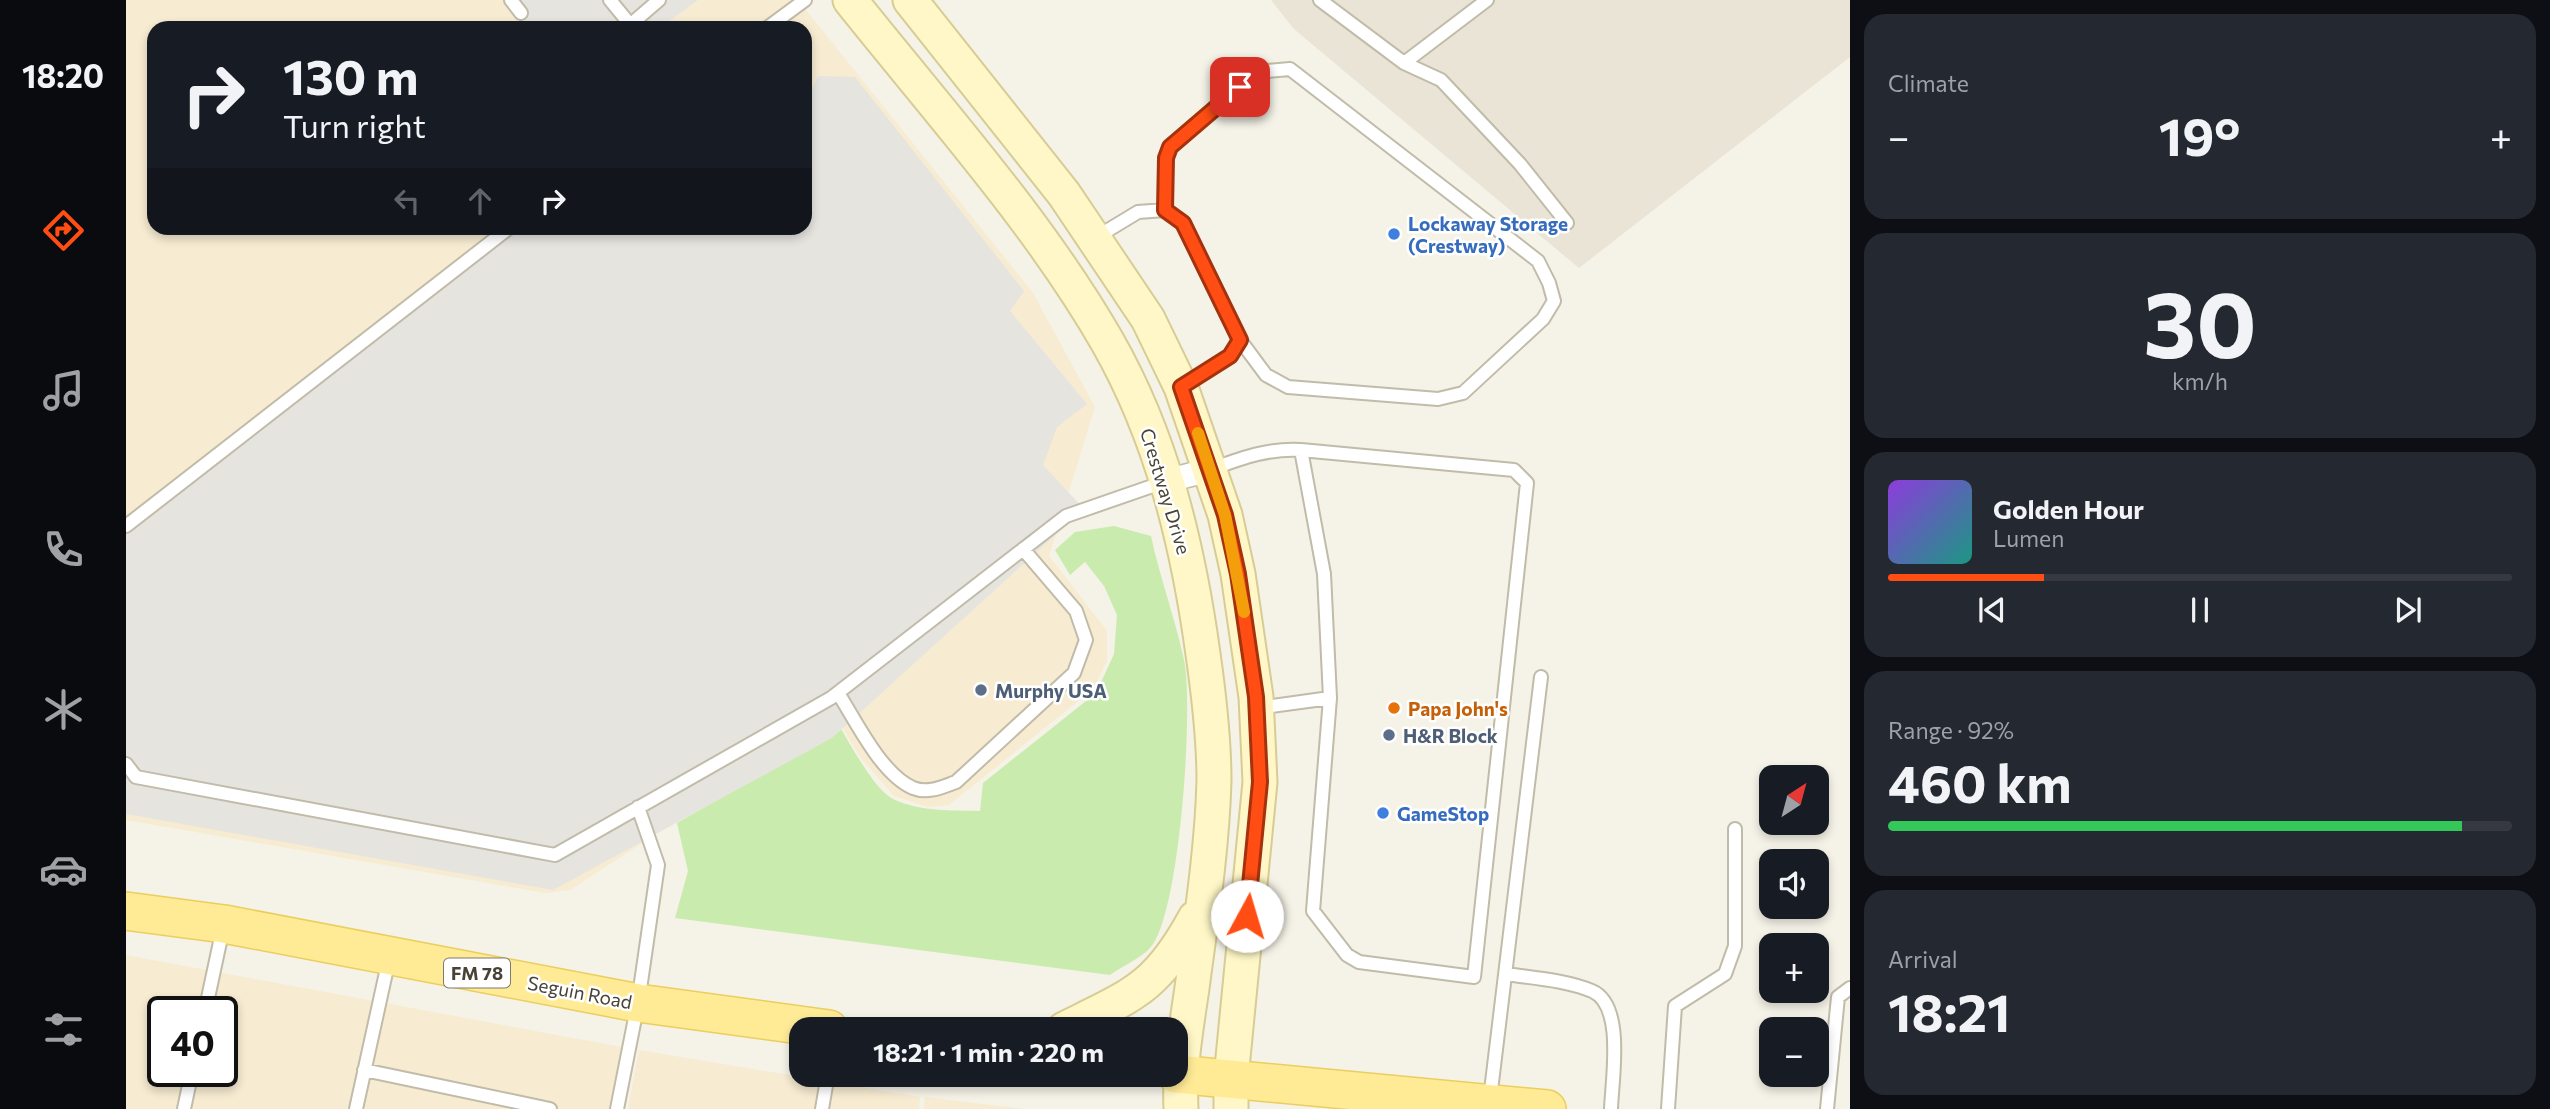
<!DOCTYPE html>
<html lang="en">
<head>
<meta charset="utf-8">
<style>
	:root { --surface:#171b24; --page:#242831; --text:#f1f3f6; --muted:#9ea1a6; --line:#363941; --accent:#ff4d14 }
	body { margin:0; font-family:Commissioner,sans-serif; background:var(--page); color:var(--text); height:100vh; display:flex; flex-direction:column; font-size:26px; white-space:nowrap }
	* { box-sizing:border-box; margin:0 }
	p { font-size:23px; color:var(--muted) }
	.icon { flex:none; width:38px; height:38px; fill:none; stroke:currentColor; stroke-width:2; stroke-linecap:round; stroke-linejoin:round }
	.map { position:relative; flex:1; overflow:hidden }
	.details { display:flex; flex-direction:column; gap:14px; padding:14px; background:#0d0f14; width:700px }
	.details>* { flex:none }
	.banner { position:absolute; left:21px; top:21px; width:665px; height:214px; border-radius:21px; box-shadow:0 4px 10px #0003; background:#171b24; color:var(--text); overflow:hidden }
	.needle { width:46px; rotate:36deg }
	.buttons { position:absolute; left:1633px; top:765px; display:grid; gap:14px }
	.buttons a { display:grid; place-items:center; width:70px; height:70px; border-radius:14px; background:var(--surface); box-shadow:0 4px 10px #0003; font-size:35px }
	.speed { position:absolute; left:21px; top:996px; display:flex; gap:14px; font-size:35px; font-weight:700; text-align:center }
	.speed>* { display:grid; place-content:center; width:91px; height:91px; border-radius:50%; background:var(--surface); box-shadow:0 4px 10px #0003; line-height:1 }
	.speed .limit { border:4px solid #111; border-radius:10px; background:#fff; color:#111 }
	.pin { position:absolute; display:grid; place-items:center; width:60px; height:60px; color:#fff; margin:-30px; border-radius:14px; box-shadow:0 4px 10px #0006 }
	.me { position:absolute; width:77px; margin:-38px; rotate:6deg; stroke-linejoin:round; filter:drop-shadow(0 0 5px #0008) }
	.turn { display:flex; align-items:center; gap:24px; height:147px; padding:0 21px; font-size:32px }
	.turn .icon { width:91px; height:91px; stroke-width:2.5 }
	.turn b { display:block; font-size:49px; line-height:60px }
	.lanes { display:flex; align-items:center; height:66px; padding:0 21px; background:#0003; justify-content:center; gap:35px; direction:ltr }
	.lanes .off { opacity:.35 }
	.big { font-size:52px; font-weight:700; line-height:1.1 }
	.details .widget { flex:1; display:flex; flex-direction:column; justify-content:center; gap:10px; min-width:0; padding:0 24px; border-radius:21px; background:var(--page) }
	.details .dial { align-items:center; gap:0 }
	.dial b { font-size:91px; line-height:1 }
	.song { display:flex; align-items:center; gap:21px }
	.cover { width:84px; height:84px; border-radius:10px; background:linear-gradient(135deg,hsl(270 70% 55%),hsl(170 70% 35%)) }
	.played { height:7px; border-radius:4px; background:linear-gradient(90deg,var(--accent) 25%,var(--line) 25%) }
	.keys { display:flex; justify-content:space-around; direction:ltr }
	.heat { display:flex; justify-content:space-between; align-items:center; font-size:38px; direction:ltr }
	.charge { height:10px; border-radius:5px; background:linear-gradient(90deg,#34c759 92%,var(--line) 0) }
	.trip { position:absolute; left:663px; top:1017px; width:399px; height:70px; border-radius:21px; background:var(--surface); box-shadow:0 4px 10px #0003; font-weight:700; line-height:70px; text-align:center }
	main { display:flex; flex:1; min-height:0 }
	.dock { display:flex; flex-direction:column; width:126px; justify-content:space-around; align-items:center; background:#090b0e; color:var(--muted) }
	.dock .icon { width:49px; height:49px }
	.dock .active { color:var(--accent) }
	.dock b { font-size:32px; color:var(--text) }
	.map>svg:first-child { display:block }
</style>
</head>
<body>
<main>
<nav class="dock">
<b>18:20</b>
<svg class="icon active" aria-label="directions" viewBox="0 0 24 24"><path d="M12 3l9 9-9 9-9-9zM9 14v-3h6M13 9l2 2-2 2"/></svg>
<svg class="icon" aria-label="music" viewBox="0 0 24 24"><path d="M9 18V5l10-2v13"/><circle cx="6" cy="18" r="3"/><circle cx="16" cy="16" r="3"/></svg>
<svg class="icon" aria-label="phone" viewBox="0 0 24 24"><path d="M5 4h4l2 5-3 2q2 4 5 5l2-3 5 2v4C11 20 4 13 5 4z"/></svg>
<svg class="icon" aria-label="climate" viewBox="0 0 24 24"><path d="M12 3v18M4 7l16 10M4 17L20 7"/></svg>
<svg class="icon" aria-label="car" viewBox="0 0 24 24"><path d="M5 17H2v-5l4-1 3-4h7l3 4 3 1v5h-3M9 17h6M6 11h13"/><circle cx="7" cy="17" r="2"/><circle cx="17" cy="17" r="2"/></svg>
<svg class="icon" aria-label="filters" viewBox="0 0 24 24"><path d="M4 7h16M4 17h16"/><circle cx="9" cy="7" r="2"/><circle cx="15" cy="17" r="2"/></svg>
</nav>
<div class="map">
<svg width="1724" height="1109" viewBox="0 0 1724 1109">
	<rect width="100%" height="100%" fill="#f5f2e7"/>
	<!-- residential -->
	<path fill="#e9e4d5" d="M 1145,0 L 1724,0 L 1724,57 L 1453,268 L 1168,29 Z"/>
	<!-- commercial -->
	<path fill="#f7ebd1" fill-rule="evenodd" d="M 0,0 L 672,0 L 907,293 L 969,407 L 923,556 L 981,631 L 981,661 L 967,689 L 823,805 L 801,807 L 768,796 L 734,757 L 716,727 L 550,821 L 444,890 L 420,893 L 0,820 ZM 28,28 L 679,28 L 679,228 L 28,228 Z
		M 0,955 L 501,1048 L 490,1109 L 0,1109 ZM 37,1012 L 96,1012 L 96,1071 L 37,1071 Z
		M 513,1050 L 794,1097 L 793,1109 L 502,1109 Z
		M 799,1097 L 899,1109 L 798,1109 Z"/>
	<!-- green -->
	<path fill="#caebae" d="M 988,526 L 1025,536 C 1034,578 1049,618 1058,660 C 1068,704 1054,918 1024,948 C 1014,959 996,966 984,975 L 549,918 L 562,871 L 551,823 L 715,729 C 726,747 749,790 767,799 C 794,812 825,810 854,811 L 857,783 L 970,693 L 988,654 L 991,615 L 978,586 L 959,562 L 944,575 L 929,550 L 949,532 Z"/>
	<!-- parking -->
	<path fill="#e5e4df" d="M 383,0 L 572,0 L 534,28 L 404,28 Z
		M 692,76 L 729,77 L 898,291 L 884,311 L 961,404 L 931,427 L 917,465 L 958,509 L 706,738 L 427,890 L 0,814 L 0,525 L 382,228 L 679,228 L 679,92 L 686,89 Z"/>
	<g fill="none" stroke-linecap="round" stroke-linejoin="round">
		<defs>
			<path id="lane" d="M 385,0 L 395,13
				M 484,0 L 507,28
				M 1194,0 L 1278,63 L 1361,0
				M 504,25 L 533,0
				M 641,28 L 679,0
				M 1278,63 L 1315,80 L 1394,164 L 1441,223
				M 1039,210 L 1039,158 L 1044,147 L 1131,72 L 1164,69 L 1412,261 L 1423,283 L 1428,301 L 1417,319 L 1337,393 L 1312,399 L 1162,387 L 1140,375 L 1114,340
				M 969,238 L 1012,212 L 1039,210 L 1057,223 L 1114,340 L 1105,356 L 1057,385
				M 1086,469 C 1116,458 1142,448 1175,450 L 1388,470 L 1401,483 L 1348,977 L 1233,962 L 1221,955 L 1187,911 L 1204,698 L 1198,574 L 1175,450
				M 0,526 L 383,228
				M 712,693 C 730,721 755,774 787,788 C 802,794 816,787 830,782 L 948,673 L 960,640 L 950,611 L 897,549
				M 1131,708 L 1204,698
				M 0,764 L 10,777 L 429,855 L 705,698 L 940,516 L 1038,482
				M 1380,974 C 1407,978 1440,980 1466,991 C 1499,1005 1486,1079 1485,1109
				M 79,1012 L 97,928
				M 238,1070 L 424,1109
				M 1364,1099 L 1415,677
				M 58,1109 L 66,1071
				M 230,1109 L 263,959
				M 491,1109 L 512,1003 L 532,865 L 512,807
				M 696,1109 L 702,1074
				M 1542,1109 L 1549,1006 L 1599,974 L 1609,946 L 1609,829
				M 1701,1109 L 1712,997 L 1724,988"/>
			<path id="street" d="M 1041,481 L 1086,469"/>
			<path id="secondary" d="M 724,0 C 810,108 912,221 981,341 C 1036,437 1062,545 1077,654 C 1083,696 1088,739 1088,781 C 1086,850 1075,920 1066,988 C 1060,1029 1053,1068 1055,1109
				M 784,0 L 938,194 L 1022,319 L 1055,387 L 1099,515 L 1112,574 L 1130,697 L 1134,782 L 1105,1078 L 1105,1109
				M 938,1029 C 1007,995 1031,988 1069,918"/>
			<path id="primary" d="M 0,911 L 98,924 L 512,1003 L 703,1029
				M 1050,1074 L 1421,1109"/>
		</defs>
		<!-- lane casing -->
		<use href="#lane" stroke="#c1bba9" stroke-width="16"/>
		<!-- street casing -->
		<use href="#street" stroke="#c1bba9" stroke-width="26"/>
		<!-- secondary casing -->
		<use href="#secondary" stroke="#d7cc94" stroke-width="37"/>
		<!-- primary casing -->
		<use href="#primary" stroke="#ebce5f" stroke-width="40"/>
		<!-- lane -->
		<use href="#lane" stroke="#fff" stroke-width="12"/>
		<!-- street -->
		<use href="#street" stroke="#fff" stroke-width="23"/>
		<!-- secondary -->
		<use href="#secondary" stroke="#fff7c7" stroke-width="33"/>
		<!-- primary -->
		<use href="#primary" stroke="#ffeb96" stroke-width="37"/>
	</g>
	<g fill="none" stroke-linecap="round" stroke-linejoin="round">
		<defs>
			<path id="route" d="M 1114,87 L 1044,147 L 1040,158 L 1039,210 L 1057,223 L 1114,340 L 1104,356 L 1055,387 L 1099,515 L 1112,574 L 1130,697 L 1134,782 L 1121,916"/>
		</defs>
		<!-- route casing -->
		<use href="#route" stroke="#a6320d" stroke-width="18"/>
		<!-- route -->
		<use href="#route" stroke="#ff4d14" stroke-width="12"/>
		<!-- slow -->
		<path stroke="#f59e0b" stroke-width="12" d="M 1072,433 L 1099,515 L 1118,612"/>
	</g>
	<!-- markers -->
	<g fill="#3f7fe0" stroke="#fff" stroke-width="2.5">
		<circle cx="1268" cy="234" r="7"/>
		<circle cx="1257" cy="813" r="7"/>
	</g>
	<g fill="#5c6f8a" stroke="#fff" stroke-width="2.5">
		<circle cx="855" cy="690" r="7"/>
		<circle cx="1263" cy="735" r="7"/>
	</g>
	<circle fill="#e8710a" stroke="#fff" stroke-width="2.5" cx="1268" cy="708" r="7"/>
	<g text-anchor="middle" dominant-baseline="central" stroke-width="5" stroke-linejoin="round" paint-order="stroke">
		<!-- shield labels -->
		<rect fill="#fff" stroke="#7f7b72" stroke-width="2" x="318" y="958.5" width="66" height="29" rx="5"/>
		<g font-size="18" font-weight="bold" fill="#484336">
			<text x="351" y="973">FM 78</text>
		</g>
		<!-- shop labels -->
		<g font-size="19" font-weight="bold" fill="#366cbe" stroke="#fff" text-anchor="start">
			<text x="1282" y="223">Lockaway Storage<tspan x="1282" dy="22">(Crestway)</tspan></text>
			<text x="1271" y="813">GameStop</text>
		</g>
		<!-- street labels -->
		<g font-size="19" fill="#484336" stroke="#fff">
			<text transform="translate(1040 491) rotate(73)">Crestway Drive</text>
			<text transform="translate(454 992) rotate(11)">Seguin Road</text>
		</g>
		<!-- service labels -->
		<g font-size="19" font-weight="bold" fill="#4e5e75" stroke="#fff" text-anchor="start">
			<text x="869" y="690">Murphy USA</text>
			<text x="1277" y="735">H&amp;R Block</text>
		</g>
		<!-- food labels -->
		<g font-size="19" font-weight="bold" fill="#c56008" stroke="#fff" text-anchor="start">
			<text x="1282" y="708">Papa John's</text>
		</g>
	</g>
</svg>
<div class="buttons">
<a><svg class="needle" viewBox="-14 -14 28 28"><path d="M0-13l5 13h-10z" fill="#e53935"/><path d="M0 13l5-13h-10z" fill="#9ea1a6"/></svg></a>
<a><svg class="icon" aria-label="sound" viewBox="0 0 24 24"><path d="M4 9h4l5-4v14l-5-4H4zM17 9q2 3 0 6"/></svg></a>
<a>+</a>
<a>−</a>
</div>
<div class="speed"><div class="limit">40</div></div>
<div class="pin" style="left:1114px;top:87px;background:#d93025"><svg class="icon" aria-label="arrive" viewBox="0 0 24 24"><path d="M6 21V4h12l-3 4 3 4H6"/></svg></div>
<svg class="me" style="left:1121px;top:916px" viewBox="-20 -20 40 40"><circle r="19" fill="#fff"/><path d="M0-13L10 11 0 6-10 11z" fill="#ff4d14"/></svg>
<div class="trip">18:21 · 1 min · 220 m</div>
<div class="banner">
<div class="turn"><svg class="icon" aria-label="right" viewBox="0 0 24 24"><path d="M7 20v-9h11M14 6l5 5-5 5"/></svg><div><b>130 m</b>Turn right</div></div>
<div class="lanes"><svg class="icon off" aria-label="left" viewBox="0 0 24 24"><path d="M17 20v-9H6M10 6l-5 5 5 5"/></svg><svg class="icon off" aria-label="ahead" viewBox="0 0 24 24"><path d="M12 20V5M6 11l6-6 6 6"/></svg><svg class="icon" aria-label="right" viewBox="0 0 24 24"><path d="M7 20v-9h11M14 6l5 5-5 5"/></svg></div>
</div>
</div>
<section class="details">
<div class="widget"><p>Climate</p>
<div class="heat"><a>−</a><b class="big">19°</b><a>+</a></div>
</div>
<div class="widget dial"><b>30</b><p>km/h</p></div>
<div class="widget">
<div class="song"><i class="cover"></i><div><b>Golden Hour</b><p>Lumen</p></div></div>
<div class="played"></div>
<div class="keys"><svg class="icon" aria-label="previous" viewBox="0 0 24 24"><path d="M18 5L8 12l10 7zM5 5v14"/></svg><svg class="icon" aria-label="pause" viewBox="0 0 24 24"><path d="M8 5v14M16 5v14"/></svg><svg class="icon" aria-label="next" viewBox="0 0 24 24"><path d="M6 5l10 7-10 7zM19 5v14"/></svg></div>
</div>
<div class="widget"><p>Range · 92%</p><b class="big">460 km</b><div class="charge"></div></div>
<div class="widget"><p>Arrival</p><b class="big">18:21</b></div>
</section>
</main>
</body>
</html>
